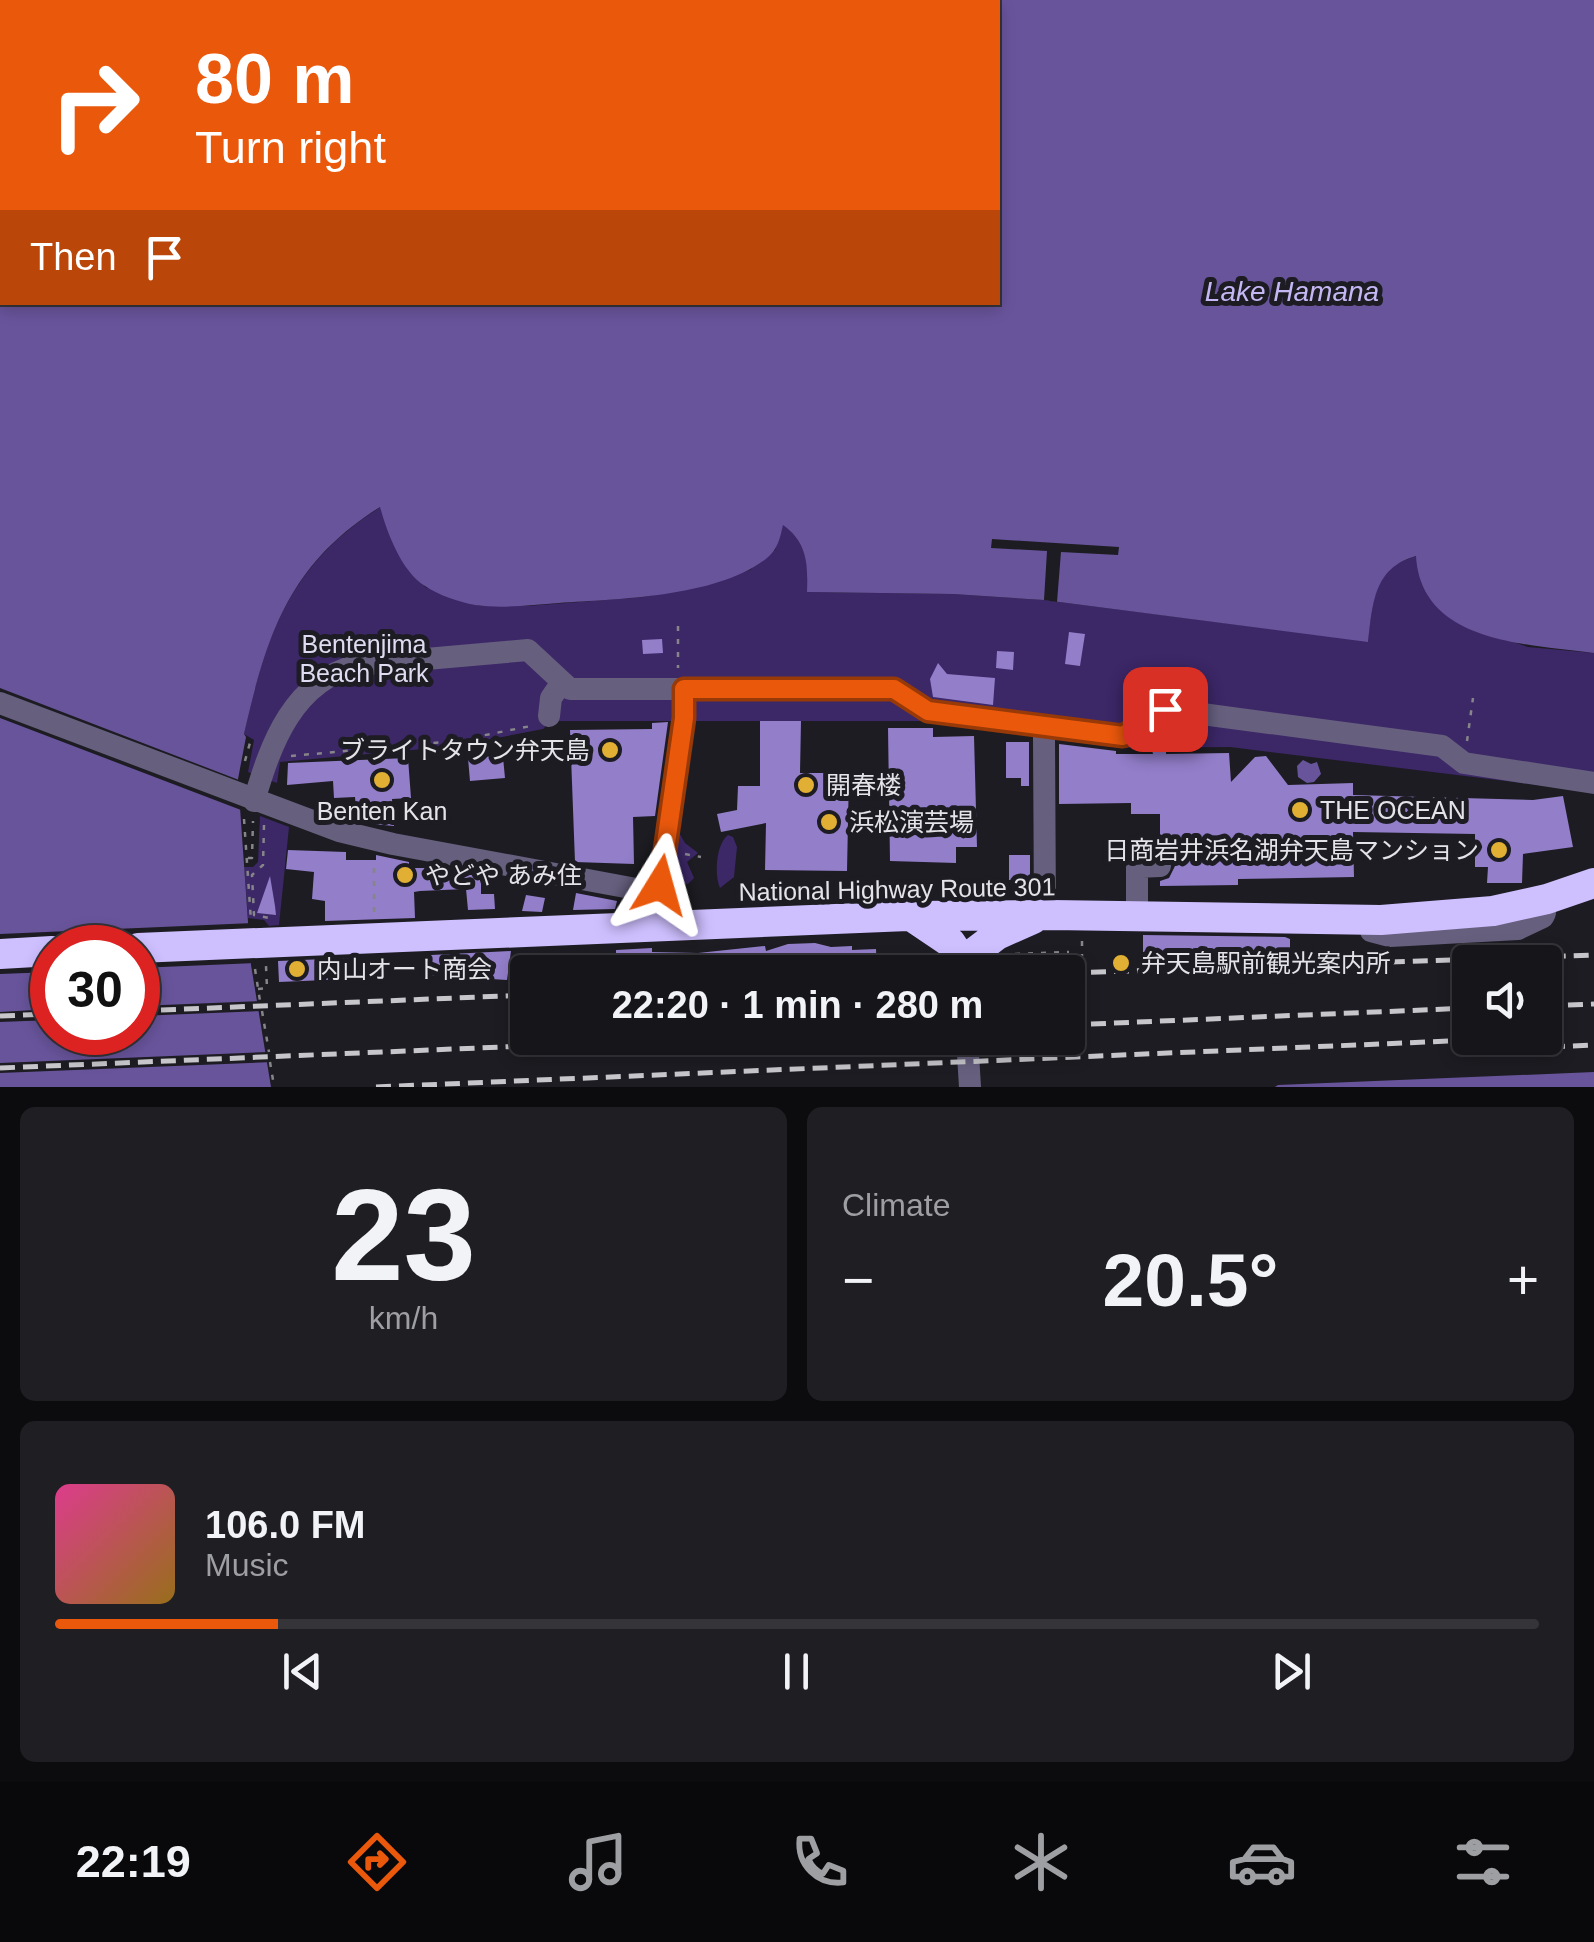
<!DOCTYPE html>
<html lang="en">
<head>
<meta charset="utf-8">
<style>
	:root { --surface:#16151a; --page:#1f1e23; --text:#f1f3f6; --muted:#9e9fa2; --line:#353439; --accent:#ea580c }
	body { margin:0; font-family:Helvetica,"Noto Sans JP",sans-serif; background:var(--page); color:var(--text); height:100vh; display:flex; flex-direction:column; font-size:38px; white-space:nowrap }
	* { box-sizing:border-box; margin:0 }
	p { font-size:32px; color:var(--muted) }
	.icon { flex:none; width:55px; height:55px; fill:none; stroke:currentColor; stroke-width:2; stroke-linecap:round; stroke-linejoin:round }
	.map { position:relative; height:1087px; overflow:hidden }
	.drawer { display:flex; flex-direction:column; gap:20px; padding:20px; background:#0c0c0e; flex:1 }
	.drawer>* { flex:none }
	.banner { position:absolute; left:0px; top:0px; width:1000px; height:305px; box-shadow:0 5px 15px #0003,0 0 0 2px var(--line); background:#ea580c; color:#fff; overflow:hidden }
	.buttons { position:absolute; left:1452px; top:945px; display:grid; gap:20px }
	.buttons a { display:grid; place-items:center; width:110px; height:110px; border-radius:10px; background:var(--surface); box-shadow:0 5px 15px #0003,0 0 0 2px var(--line); font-size:50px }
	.speed { position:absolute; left:30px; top:925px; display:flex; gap:20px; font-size:50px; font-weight:700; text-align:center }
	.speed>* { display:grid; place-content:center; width:130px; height:130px; border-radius:50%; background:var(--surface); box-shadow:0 5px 15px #0003,0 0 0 2px var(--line); line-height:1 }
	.speed .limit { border:15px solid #d22; background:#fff; color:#111 }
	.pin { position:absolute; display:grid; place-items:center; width:85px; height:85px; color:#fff; margin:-42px; border-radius:20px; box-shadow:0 5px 15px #0006 }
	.me { position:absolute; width:110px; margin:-55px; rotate:8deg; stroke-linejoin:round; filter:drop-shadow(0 0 8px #0008) }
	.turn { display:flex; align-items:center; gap:35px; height:210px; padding:0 30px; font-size:45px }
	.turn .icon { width:130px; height:130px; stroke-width:2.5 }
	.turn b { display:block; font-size:70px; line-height:85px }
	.then { display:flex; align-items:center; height:95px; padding:0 30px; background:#0003; gap:20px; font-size:38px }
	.big { font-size:75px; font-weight:700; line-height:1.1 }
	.drawer .card { flex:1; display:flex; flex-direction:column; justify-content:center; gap:15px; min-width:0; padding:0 35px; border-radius:15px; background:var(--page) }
	.drawer .dial { align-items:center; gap:0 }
	.dial b { font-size:130px; line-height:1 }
	.song { display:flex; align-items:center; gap:30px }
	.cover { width:120px; height:120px; border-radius:15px; background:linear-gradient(135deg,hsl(330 70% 55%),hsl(40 70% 35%)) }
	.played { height:10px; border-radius:5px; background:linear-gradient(90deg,var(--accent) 15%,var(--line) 15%) }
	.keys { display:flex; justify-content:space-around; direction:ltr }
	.heat { display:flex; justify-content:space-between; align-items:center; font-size:55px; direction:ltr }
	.drawer .tiles { flex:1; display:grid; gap:20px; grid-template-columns:1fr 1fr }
	.card:last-child { grid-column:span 2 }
	.trip { position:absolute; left:510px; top:955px; width:575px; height:100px; border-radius:10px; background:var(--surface); box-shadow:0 5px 15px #0003,0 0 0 2px var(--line); font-weight:700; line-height:100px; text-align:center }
	.dock { display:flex; height:160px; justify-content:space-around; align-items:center; background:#09080a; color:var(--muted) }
	.dock .icon { width:70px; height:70px }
	.dock .active { color:var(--accent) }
	.dock b { font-size:45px; color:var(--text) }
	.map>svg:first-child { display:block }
</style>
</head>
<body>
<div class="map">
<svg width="1594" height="1087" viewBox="0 0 1594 1087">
	<rect width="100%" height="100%" fill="#1d1c22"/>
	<!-- green -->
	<path fill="#3c2767" d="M 382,506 L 425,587 L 480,606 L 527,606 L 644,597 L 722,580 L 750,570 L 775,550 L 783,524 C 807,542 808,564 808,592 L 953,594 L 1044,600 L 1367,641 C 1376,602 1368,569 1417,556 L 1466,627 L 1528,647 L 1594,653 L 1594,792 L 1230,747 L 1121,748 L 1120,745 L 930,721 L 551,721 L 543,729 L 456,746 L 280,762 L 277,783 L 248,772 L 254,740 L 244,734 C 267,632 290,564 382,506 Z
		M 260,816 L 289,827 L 279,925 L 269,926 L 264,920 L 248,918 L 244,867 L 253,867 L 258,862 Z
		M 678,831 L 685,843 L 698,853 L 687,862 L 694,878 L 688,884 L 670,881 Z
		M 728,835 L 733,837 L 737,847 L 734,877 L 720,888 C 714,875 716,844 728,835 Z"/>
	<!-- water -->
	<path fill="#68549b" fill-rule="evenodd" d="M 0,0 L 1594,0 L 1594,653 C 1529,644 1421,644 1416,556 C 1373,568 1373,604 1368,642 L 1044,600 L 953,594 L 807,592 C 808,564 807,542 783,525 C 780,538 778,549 767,558 C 719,597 619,599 559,603 C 531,605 502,609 475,605 C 459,602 438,595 425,586 C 401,571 387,532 380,507 C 289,564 267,634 244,734 L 246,737 L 238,779 L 251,965 L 271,1087 L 0,1087 ZM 2,2 L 998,2 L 998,302 L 2,302 ZM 52,948 L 138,948 L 138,1032 L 52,1032 Z
		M 1303,760 L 1311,764 L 1317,762 L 1321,774 L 1314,782 L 1307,783 L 1298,777 L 1297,766 Z
		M 1594,1072 L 1594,1087 L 1275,1087 L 1278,1085 Z"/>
	<!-- pier -->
	<path fill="#1d1c22" d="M 992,539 L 1119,547 L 1118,555 L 1061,552 L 1057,602 L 1044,600 L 1047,551 L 991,548 Z
		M 0,688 L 239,780 L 241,810 L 0,718 Z
		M 253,923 L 256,963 L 138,968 L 138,948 L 52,948 L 52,972 L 0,974 L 0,934 Z
		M 262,1001 L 263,1011 L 138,1016 L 138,1006 Z
		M 52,1009 L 52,1020 L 0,1022 L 0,1012 Z
		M 269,1052 L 272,1062 L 0,1073 L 0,1063 Z"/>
	<!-- building -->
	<path fill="#927ec9" d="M 1069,632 L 1085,634 L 1080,666 L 1065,664 Z
		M 662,639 L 663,653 L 643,654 L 642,640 Z
		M 997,651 L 1014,652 L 1013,670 L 996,668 Z
		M 938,663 L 947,674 L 995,678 L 993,705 L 933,697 L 930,679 Z
		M 760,721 L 801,721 L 800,773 L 849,773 L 847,871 L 765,870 L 766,823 L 721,832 L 717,814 L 737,810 L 738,786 L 760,786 Z
		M 668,722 L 655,816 L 633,817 L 634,864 L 575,862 L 570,730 L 652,729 L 652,723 Z
		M 888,728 L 933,728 L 933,737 L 974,736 L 977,847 L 956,847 L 956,863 L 890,861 Z
		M 1006,742 L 1029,742 L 1029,786 L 1021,786 L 1021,778 L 1006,778 Z
		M 1059,744 L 1116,751 L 1116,754 L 1153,754 L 1152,750 L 1166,749 L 1166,754 L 1229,753 L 1231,782 L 1255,757 L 1266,756 L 1288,785 L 1353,783 L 1353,795 L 1533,800 L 1563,796 L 1573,847 L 1523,854 L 1522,883 L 1487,883 L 1488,867 L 1475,867 L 1475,834 L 1353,832 L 1354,877 L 1238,879 L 1238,885 L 1160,886 L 1160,881 L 1169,878 L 1175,866 L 1172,857 L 1160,851 L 1160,814 L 1131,814 L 1131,803 L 1059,804 Z
		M 494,756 L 503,757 L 505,778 L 470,781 L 468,758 Z
		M 408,758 L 411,798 L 392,799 L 394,826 L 373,824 L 371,806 L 356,808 L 355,797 L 334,798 L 333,781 L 287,785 L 288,763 Z
		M 288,850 L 346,852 L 346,860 L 376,860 L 376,855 L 409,862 L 409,868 L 442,868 L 451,873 L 481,876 L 481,894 L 494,894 L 495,909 L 468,910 L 466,889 L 420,891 L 414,892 L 415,918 L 325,921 L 325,901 L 312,899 L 314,872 L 286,869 Z
		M 1009,855 L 1030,855 L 1030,893 L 1018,894 L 1018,880 L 1009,880 Z
		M 270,876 L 275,906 L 276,915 L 257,913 Z
		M 576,893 L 617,901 L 615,909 L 573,910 Z
		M 526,895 L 545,898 L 542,912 L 522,911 Z
		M 1143,935 L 1285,937 L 1290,939 L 1290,953 L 1229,954 L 1211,949 L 1211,960 L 1143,961 Z
		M 815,943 L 831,947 L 852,946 L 852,950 L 876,949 L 877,972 L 834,972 L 834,970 L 778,972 L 777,969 L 741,972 L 616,972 L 616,950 L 652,948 L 652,952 L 698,953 L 765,946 L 766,951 L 788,944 Z
		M 511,951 L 507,980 L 428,975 L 431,955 Z
		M 348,958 L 349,979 L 279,982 L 278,961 Z"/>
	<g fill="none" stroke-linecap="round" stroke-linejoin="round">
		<!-- path -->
		<path stroke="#86858a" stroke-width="2.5" stroke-dasharray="5 8" stroke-linecap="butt" d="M 678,626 L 678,668
			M 1467,741 L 1473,698
			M 291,756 L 455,741 L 531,726
			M 245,761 L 251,739
			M 244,819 L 251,921
			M 264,825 L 263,865 L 252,875 L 254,915 L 269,918
			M 685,854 L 701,857
			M 248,858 L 252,858 L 253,821
			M 374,912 L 374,860
			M 68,933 L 120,931
			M 1082,941 L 1082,956
			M 1015,954 L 1069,952
			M 255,969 L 260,1001
			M 258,989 L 267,988 L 266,966
			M 262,1011 L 269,1052
			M 270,1062 L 274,1086"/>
		<!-- minor -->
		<path stroke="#665f7e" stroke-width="22" d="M 0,703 L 339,831 L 393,844 L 663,894 L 677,906 L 679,924
			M 549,716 L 551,698 L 562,682
			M 1044,738 L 1045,915
			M 254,801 C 271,743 293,681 358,665 L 528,650 L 570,689 L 893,689 L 927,711 L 1123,737 L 1165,709 L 1442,746 L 1464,763 L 1594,783
			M 659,893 L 684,718 L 684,689
			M 1137,917 L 1137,867 L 1160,866
			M 1368,921 L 1371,931 L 1390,936 L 1518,929 L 1543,917 L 1545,913 L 1543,900
			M 967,1038 L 970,1087"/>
		<!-- highway -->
		<path stroke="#cebfff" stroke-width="30" d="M 911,916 L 951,943 L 963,961 L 997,935 L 1033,919
			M 138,948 L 908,916 L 1052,915 L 1381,920 L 1493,911 L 1547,899 L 1594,883
			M 0,954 L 52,951"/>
		<!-- rail -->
		<path stroke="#c7c6cb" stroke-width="5" stroke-dasharray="15 8" stroke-linecap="butt" d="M 1068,973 L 1594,955
			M 1545,1006 L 1594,1004
			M 138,1011 L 528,995
			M 0,1016 L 52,1014
			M 1068,1025 L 1470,1008
			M 1504,1049 L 1594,1045
			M 0,1068 L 717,1038
			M 376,1087 L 1519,1038"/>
	</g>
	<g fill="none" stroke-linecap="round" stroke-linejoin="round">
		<defs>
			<path id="route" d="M 660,885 L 684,718 L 684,689 L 894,689 L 928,711 L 1123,736 L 1165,709"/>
		</defs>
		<!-- route casing -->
		<use href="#route" stroke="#983908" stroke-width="25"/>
		<!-- route -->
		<use href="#route" stroke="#ea580c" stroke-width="18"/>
	</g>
	<!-- markers -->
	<g fill="#e1af34" stroke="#1d1c22" stroke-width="4">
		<circle cx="610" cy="750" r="10"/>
		<circle cx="382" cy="780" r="10"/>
		<circle cx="806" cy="785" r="10"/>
		<circle cx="1300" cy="810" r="10"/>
		<circle cx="829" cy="822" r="10"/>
		<circle cx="1499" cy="850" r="10"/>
		<circle cx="405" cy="875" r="10"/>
		<circle cx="1121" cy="963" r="10"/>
		<circle cx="297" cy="969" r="10"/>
	</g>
	<g text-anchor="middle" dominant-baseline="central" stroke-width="10" stroke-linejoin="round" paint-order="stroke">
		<!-- park labels -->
		<g font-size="25" fill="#dfdbf0" stroke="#1d1c22">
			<text x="364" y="644">Bentenjima<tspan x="364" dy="29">Beach Park</tspan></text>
		</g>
		<!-- poi labels -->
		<g font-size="25" fill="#e4e3e8" stroke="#1d1c22" text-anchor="start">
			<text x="590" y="750" text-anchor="end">ブライトタウン弁天島</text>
			<text x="826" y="785">開春楼</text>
			<text x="1320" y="810">THE OCEAN</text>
			<text x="382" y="811" text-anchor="middle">Benten Kan</text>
			<text x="849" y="822">浜松演芸場</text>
			<text x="1479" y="850" text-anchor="end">日商岩井浜名湖弁天島マンション</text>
			<text x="425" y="875">やどや あみ住</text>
			<text x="1141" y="963">弁天島駅前観光案内所</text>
			<text x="317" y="969">内山オート商会</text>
		</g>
		<!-- street labels -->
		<g font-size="25" fill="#e4e3e8" stroke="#1d1c22">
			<text transform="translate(897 889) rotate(-1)">National Highway Route 301</text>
		</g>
		<!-- water labels -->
		<g font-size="28" font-style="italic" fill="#c5b7f4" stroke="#1d1c22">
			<text x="1292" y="291">Lake Hamana</text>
		</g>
	</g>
</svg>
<div class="buttons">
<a><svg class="icon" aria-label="sound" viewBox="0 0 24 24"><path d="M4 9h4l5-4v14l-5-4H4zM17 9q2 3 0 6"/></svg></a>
</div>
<div class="speed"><div class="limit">30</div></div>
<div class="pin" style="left:1165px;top:709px;background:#d93025"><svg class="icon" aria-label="arrive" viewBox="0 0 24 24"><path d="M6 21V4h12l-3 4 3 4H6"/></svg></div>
<svg class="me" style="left:660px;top:885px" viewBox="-20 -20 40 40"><path d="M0-17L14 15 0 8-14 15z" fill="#ea580c" stroke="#fff" stroke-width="4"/></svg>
<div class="trip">22:20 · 1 min · 280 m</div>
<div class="banner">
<div class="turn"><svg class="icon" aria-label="right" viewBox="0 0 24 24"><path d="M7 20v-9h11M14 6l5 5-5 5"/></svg><div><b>80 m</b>Turn right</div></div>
<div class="then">Then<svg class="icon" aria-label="arrive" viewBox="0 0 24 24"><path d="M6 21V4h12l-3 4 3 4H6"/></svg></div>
</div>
</div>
<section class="drawer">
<div class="tiles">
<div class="card dial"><b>23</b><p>km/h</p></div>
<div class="card"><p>Climate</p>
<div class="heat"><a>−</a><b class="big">20.5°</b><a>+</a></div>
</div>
<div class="card">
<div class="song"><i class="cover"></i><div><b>106.0 FM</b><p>Music</p></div></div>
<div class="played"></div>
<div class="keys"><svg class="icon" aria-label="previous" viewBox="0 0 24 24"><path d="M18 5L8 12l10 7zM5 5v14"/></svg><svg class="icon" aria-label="pause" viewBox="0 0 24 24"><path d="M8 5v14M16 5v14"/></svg><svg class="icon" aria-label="next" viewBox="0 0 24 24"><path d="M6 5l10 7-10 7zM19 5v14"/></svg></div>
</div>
</div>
</section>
<nav class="dock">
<b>22:19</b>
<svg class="icon active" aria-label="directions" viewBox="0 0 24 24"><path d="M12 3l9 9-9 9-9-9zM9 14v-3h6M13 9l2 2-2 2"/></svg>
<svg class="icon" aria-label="music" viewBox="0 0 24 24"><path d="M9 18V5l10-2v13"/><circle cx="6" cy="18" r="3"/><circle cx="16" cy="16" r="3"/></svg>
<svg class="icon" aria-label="phone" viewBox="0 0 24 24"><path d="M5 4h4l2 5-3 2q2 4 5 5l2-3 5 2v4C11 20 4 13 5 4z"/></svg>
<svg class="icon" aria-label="climate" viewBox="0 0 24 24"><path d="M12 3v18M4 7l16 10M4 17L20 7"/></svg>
<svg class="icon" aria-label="car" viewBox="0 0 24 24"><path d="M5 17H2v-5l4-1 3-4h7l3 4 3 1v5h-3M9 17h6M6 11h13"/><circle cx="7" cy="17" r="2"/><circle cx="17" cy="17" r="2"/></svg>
<svg class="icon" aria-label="filters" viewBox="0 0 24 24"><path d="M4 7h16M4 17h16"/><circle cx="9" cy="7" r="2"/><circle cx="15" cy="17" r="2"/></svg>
</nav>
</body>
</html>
